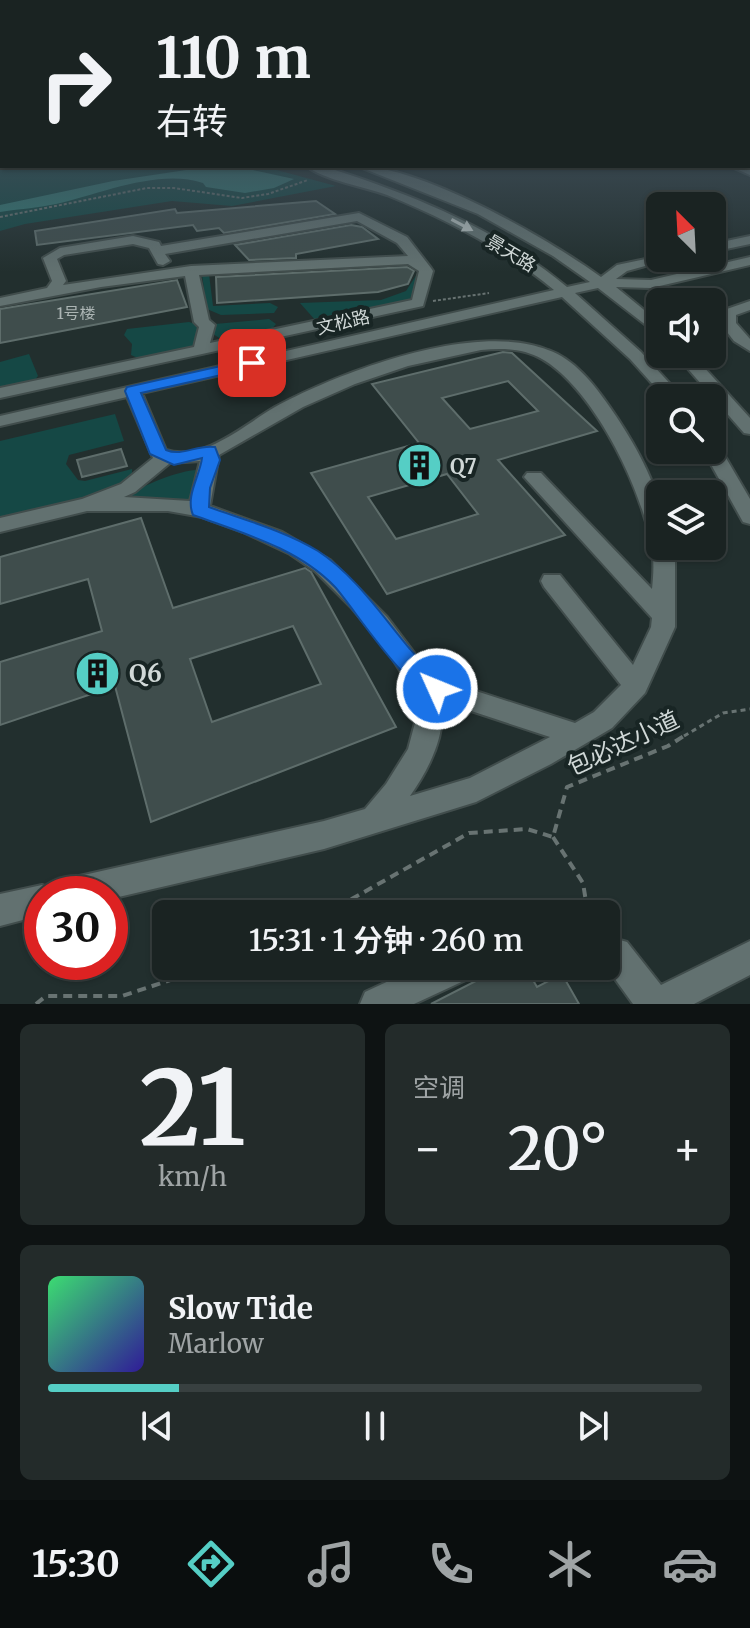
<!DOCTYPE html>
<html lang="zh">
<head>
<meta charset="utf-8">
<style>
	:root { --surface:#1a2322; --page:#232b2a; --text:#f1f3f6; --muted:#9fa4a5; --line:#384040; --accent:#55cec5 }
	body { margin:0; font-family:Merriweather,"Noto Sans SC",serif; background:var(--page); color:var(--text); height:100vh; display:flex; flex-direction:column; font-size:30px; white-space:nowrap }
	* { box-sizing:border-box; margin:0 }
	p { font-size:26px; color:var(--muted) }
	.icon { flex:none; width:44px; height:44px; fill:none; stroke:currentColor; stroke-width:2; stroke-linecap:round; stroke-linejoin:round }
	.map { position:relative; height:1004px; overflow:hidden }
	.sheet { display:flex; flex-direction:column; gap:20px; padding:20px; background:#0e1313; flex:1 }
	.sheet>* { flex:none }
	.top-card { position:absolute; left:0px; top:0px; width:750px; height:168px; box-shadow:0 2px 6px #0004,0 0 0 2px var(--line); background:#1a2322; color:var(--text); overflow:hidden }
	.needle { width:52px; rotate:336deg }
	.fabs { position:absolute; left:646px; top:192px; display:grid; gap:16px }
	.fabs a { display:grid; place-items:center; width:80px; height:80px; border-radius:12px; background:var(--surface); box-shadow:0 2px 6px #0004,0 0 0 2px var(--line); font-size:40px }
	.speed { position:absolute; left:24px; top:876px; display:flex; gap:16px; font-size:40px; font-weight:700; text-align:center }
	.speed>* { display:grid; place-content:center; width:104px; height:104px; border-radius:50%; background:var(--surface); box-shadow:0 2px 6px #0004,0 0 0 2px var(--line); line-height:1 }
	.speed .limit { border:12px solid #d22; background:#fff; color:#111 }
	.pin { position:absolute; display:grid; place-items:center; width:68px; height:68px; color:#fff; margin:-34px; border-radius:16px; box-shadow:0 4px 12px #0006 }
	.me { position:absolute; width:88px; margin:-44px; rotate:314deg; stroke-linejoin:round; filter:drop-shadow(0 0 6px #0008) }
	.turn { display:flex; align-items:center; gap:28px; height:168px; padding:0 24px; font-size:36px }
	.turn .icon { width:104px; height:104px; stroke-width:2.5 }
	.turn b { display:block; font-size:56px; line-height:68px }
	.big { font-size:60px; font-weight:600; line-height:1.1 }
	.sheet .card { flex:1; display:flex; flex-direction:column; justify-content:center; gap:12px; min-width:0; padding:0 28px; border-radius:12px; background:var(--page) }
	.sheet .dial { align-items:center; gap:0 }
	.dial b { font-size:104px; line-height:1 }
	.song { display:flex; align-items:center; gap:24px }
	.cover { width:96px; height:96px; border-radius:12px; background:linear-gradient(135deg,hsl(140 70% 55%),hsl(250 70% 35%)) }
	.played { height:8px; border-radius:4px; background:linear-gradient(90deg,var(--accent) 20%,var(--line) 20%) }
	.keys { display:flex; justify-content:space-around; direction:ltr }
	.heat { display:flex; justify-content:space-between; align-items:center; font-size:44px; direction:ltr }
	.sheet .tiles { flex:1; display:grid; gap:20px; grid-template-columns:1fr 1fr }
	.card:last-child { grid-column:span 2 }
	.trip { position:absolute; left:152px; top:900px; width:468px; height:80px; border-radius:12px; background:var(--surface); box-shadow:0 2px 6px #0004,0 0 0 2px var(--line); font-weight:600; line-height:80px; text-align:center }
	.tab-bar { display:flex; height:128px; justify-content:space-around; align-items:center; background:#0a0e0e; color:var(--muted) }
	.tab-bar .icon { width:56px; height:56px }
	.tab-bar .current { color:var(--accent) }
	.tab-bar b { font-size:36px; color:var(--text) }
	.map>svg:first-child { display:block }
</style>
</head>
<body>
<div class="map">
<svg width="750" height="1004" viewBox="0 0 750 1004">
	<rect width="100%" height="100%" fill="#222f2e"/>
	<!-- green -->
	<path fill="#154845" d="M 0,132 L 2,166 L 262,166 L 336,186 L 232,206 L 172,201 L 25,224 L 0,231 Z
		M 419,271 L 421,274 L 409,301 L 316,321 L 300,303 L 381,300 L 406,291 Z
		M 209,274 L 213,306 L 270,303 L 278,307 L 274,313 L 221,315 L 207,309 L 202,275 Z
		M 269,319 L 276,324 L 271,330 L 224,341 L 213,334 L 215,324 Z
		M 189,322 L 199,325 L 203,338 L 197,346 L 140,359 L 131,355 L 132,344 L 124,335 L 127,329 Z
		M 29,354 L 38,376 L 34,381 L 0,388 L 0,362 Z
		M 115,414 L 124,441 L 69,455 L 66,464 L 78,480 L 85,481 L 132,469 L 132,475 C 115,499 31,513 0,518 L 0,441 Z
		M 196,470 L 189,501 L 130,496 C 138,486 182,470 196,470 Z"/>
	<!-- water -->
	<path fill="#337a75" d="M 206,167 L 239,167 L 294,179 L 274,188 L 245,193 L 206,187 L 203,183 C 159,168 100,194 56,204 C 38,208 18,209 0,212 L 0,205 L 113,181 Z"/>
	<!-- building -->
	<path fill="#3f4d4c" stroke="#5e6d6b" stroke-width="2" fill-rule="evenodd" d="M 316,201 L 335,214 L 224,233 L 219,228 L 197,231 L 193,225 L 37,245 L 35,231 L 175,209 L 177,213 Z
		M 351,225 L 362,227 L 378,239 L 296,254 L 296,258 L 249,260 L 235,245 Z
		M 407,267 L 414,271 L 408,284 L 378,292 L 217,303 L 216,277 Z
		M 177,280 L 187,307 L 0,343 L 0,309 Z
		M 503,352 L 512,353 L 597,431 L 498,460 L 565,535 L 387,594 L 311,473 L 419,443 L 372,384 ZM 508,381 L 538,411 L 470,429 L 442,398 ZM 447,474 L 478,514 L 396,539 L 368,497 Z
		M 121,449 L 127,466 L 82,477 L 77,460 Z
		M 141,518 L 173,608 L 305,568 L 311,572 L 396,727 L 151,822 L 115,686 L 0,725 L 0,662 L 102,631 L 88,579 L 0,604 L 0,557 ZM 293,626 L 321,684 L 212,722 L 190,659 Z
		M 505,966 L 525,966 L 537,987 L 562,974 L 579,1004 L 431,1004 Z"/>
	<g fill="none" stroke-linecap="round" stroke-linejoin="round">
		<defs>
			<path id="minor" d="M 306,166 L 322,166 C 409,193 496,228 567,287 L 590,282 L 553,256 L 478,214 L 357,166 C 422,166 547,238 601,277 L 617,265 L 660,256 L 660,258 L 674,258 L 627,271 L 616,279 L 651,280 L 750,257 L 750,265 L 651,288 L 616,287 L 660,323 L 660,336 L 598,288 L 575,293 L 641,352 L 683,398 L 665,398 L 630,359 L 562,297 L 142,393 L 166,450 C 204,462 244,425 275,407 C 342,371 475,321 548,350 C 574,359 594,384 609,406 C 628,433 655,477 660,510 C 662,521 660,534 660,546 L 672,546 L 675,557 L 675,627 L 645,693 L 612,728 L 551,764 L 476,802 L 324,849 L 110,899 L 110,894 L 42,894 L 42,915 L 0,926 L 0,894 L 42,885 L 53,889 L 55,883 L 66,879 L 324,821 L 365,809 L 386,784 L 408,749 L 416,719 L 416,704 L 412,690 L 389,653 L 351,607 L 315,571 L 290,554 L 243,532 L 202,517 L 168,511 L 87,511 L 0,532 L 0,518 L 82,499 L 121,484 L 153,458 L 127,397 L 0,426 L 0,416 L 554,290 C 504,249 446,219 387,195 C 362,186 327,181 306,166 ZM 481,350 C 502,348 523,348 542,359 C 595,389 648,499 653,558 C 654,568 653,579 652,589 L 541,473 L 527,473 L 524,477 L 652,618 L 651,627 L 633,665 L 560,575 L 544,575 L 541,581 L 544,587 L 621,685 L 594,712 L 575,723 L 445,681 L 424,666 L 387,617 L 330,560 L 282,532 L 210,506 L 219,455 L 303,407 L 355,384 L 408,366 ZM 200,461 L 190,501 L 124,497 L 135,492 L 170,463 ZM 441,701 L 550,737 L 470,778 L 410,796 C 429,769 447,734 441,701 Z
				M 733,166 L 750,168 L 750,175 L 734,168 Z
				M 359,213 L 407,237 L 431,268 L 433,271 L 423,306 L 0,398 L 0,388 L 194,347 L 199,327 L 194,322 L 185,276 L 101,287 L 0,306 L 0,298 L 47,288 L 52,281 L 43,258 L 60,248 L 133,236 L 159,242 L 161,246 ZM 357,221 L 397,243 L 408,256 L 191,266 L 63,285 L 66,281 L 57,259 L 64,255 L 133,244 L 149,248 L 158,264 L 163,265 L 170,261 L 165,254 ZM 408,264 L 419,271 L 412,300 L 210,343 L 215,325 L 209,320 L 199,275 Z
				M 750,236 L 750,244 L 712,252 L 712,244 Z
				M 750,301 L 750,310 L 736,315 L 736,323 L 750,339 L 750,351 L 734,341 L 720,323 L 724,310 Z
				M 675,354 L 692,354 L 750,418 L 750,434 L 744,433 Z
				M 712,444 L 719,446 L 750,499 L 750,524 L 743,522 L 703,450 L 712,450 Z
				M 606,936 L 627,942 L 661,985 L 750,941 L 750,975 L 694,1004 L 633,1004 L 607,968 L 601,966 L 606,966 Z
				M 421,966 L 474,966 L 470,978 L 414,1004 L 360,1004 L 365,992 Z"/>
		</defs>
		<!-- minor casing -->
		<use href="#minor" stroke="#414d4c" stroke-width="4"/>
		<!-- path-far2 -->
		<path stroke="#687372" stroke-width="2" stroke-dasharray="3 2" stroke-linecap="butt" d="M 0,217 L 147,188 L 174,188 L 242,198 L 268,194 L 308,180
			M 433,301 L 489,293"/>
		<!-- path-far1 -->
		<path stroke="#687372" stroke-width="3" stroke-dasharray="5 4" stroke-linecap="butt" d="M 684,736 L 723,713 L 750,709"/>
		<!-- path -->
		<path stroke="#687372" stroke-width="4" stroke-dasharray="9 6" stroke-linecap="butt" d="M 553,837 L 583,883 L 588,914
			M 325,914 L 469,833 L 527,829 L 553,837 L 567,787 L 668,746 L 687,734
			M 36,1004 L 46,996 L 122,996 L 213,966"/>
		<!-- minor -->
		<use href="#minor" fill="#627170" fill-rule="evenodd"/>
	</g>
	<!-- one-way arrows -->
	<defs><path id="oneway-solid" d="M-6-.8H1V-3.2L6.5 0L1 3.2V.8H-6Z" transform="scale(2)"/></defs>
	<use fill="#b4bebd" href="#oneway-solid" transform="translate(462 225) rotate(28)"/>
	<!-- sky -->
	<linearGradient id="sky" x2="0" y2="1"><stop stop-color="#131a19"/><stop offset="0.49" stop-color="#3e4d57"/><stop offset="1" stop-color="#3e4d57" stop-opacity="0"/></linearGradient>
	<rect width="750" height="272" fill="url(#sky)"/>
	<!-- route -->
	<path fill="#1a73e8" stroke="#114b97" stroke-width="2" d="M 252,359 L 259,363 L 257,367 L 141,393 L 166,450 C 183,457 197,444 215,447 L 220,460 L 210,488 L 209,507 C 245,520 285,531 318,551 C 355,575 382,616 410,649 C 421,663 440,674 448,689 L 445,696 C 415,706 355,609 335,587 C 298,548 242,533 193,515 C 185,496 200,476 202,458 L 174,465 L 150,454 L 125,391 L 127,387 Z"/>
	<!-- icons -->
	<defs>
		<symbol id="building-disc" viewBox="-11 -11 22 22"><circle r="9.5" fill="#55cec5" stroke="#182524"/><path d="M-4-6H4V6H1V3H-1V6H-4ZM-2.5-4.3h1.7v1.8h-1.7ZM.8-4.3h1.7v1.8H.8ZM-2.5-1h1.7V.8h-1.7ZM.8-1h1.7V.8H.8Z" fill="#111"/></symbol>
	</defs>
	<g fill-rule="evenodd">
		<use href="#building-disc" x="394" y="440" width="51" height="51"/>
		<use href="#building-disc" x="72" y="648" width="51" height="51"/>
	</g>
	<g text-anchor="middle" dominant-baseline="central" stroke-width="8" stroke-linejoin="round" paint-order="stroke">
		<!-- number labels -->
		<g font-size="16" fill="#acb5b4">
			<text x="76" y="313">1号楼</text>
		</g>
		<!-- far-street labels -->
		<g font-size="18" fill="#d0d8d7" stroke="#182524">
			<text transform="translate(511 253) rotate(31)">景天路</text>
			<text transform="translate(343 322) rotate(-13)">文松路</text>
		</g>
		<!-- poi labels -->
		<g font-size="20" font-weight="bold" fill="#d0d8d7" stroke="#182524" text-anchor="start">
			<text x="450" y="466">Q7</text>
		</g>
		<!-- near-poi labels -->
		<g font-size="24" font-weight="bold" fill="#d0d8d7" stroke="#182524" text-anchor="start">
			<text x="129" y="673">Q6</text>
		</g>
		<!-- near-street labels -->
		<g font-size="24" fill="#d0d8d7" stroke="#182524">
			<text transform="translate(623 743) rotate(-25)">包必达小道</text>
		</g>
	</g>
</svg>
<div class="fabs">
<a><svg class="needle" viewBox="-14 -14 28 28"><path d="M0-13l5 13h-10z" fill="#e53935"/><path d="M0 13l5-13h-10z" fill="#9fa4a5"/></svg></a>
<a><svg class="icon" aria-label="sound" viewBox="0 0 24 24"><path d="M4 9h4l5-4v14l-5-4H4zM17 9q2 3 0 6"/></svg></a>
<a><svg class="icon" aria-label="search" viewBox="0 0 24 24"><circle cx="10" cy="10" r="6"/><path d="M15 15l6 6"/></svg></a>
<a><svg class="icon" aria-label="layers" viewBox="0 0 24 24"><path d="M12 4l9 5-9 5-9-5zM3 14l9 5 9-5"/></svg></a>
</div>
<div class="speed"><div class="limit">30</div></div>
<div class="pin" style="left:252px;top:363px;background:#d93025"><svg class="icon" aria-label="arrive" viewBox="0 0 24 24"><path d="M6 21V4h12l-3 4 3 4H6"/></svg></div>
<svg class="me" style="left:437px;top:689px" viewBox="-20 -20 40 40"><circle r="17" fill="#1a73e8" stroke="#fff" stroke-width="3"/><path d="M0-11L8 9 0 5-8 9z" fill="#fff"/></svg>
<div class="trip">15:31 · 1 分钟 · 260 m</div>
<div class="top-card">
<div class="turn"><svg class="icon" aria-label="right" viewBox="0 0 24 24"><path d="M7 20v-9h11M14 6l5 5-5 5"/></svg><div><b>110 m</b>右转</div></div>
</div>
</div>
<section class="sheet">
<div class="tiles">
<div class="card dial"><b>21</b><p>km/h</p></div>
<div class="card"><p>空调</p>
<div class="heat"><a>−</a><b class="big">20°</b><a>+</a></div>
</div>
<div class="card">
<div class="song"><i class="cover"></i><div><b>Slow Tide</b><p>Marlow</p></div></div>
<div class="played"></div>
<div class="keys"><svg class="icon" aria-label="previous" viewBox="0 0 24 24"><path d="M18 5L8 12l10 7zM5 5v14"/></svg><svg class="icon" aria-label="pause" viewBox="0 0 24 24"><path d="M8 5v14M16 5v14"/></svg><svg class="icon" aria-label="next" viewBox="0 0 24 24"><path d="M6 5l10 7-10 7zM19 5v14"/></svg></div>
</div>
</div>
</section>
<nav class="tab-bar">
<b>15:30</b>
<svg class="icon current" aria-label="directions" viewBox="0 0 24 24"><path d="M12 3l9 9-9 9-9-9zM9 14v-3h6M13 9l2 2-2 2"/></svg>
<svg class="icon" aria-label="music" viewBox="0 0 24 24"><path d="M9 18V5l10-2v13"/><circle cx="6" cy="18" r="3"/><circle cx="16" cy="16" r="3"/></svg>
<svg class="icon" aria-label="phone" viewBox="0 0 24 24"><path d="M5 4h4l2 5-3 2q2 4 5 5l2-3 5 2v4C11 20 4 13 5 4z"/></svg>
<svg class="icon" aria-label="climate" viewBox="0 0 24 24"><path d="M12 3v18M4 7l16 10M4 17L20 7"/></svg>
<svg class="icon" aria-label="car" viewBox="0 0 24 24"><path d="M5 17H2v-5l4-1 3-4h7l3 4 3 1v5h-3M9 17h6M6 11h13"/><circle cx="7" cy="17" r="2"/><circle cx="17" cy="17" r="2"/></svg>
</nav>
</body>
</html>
